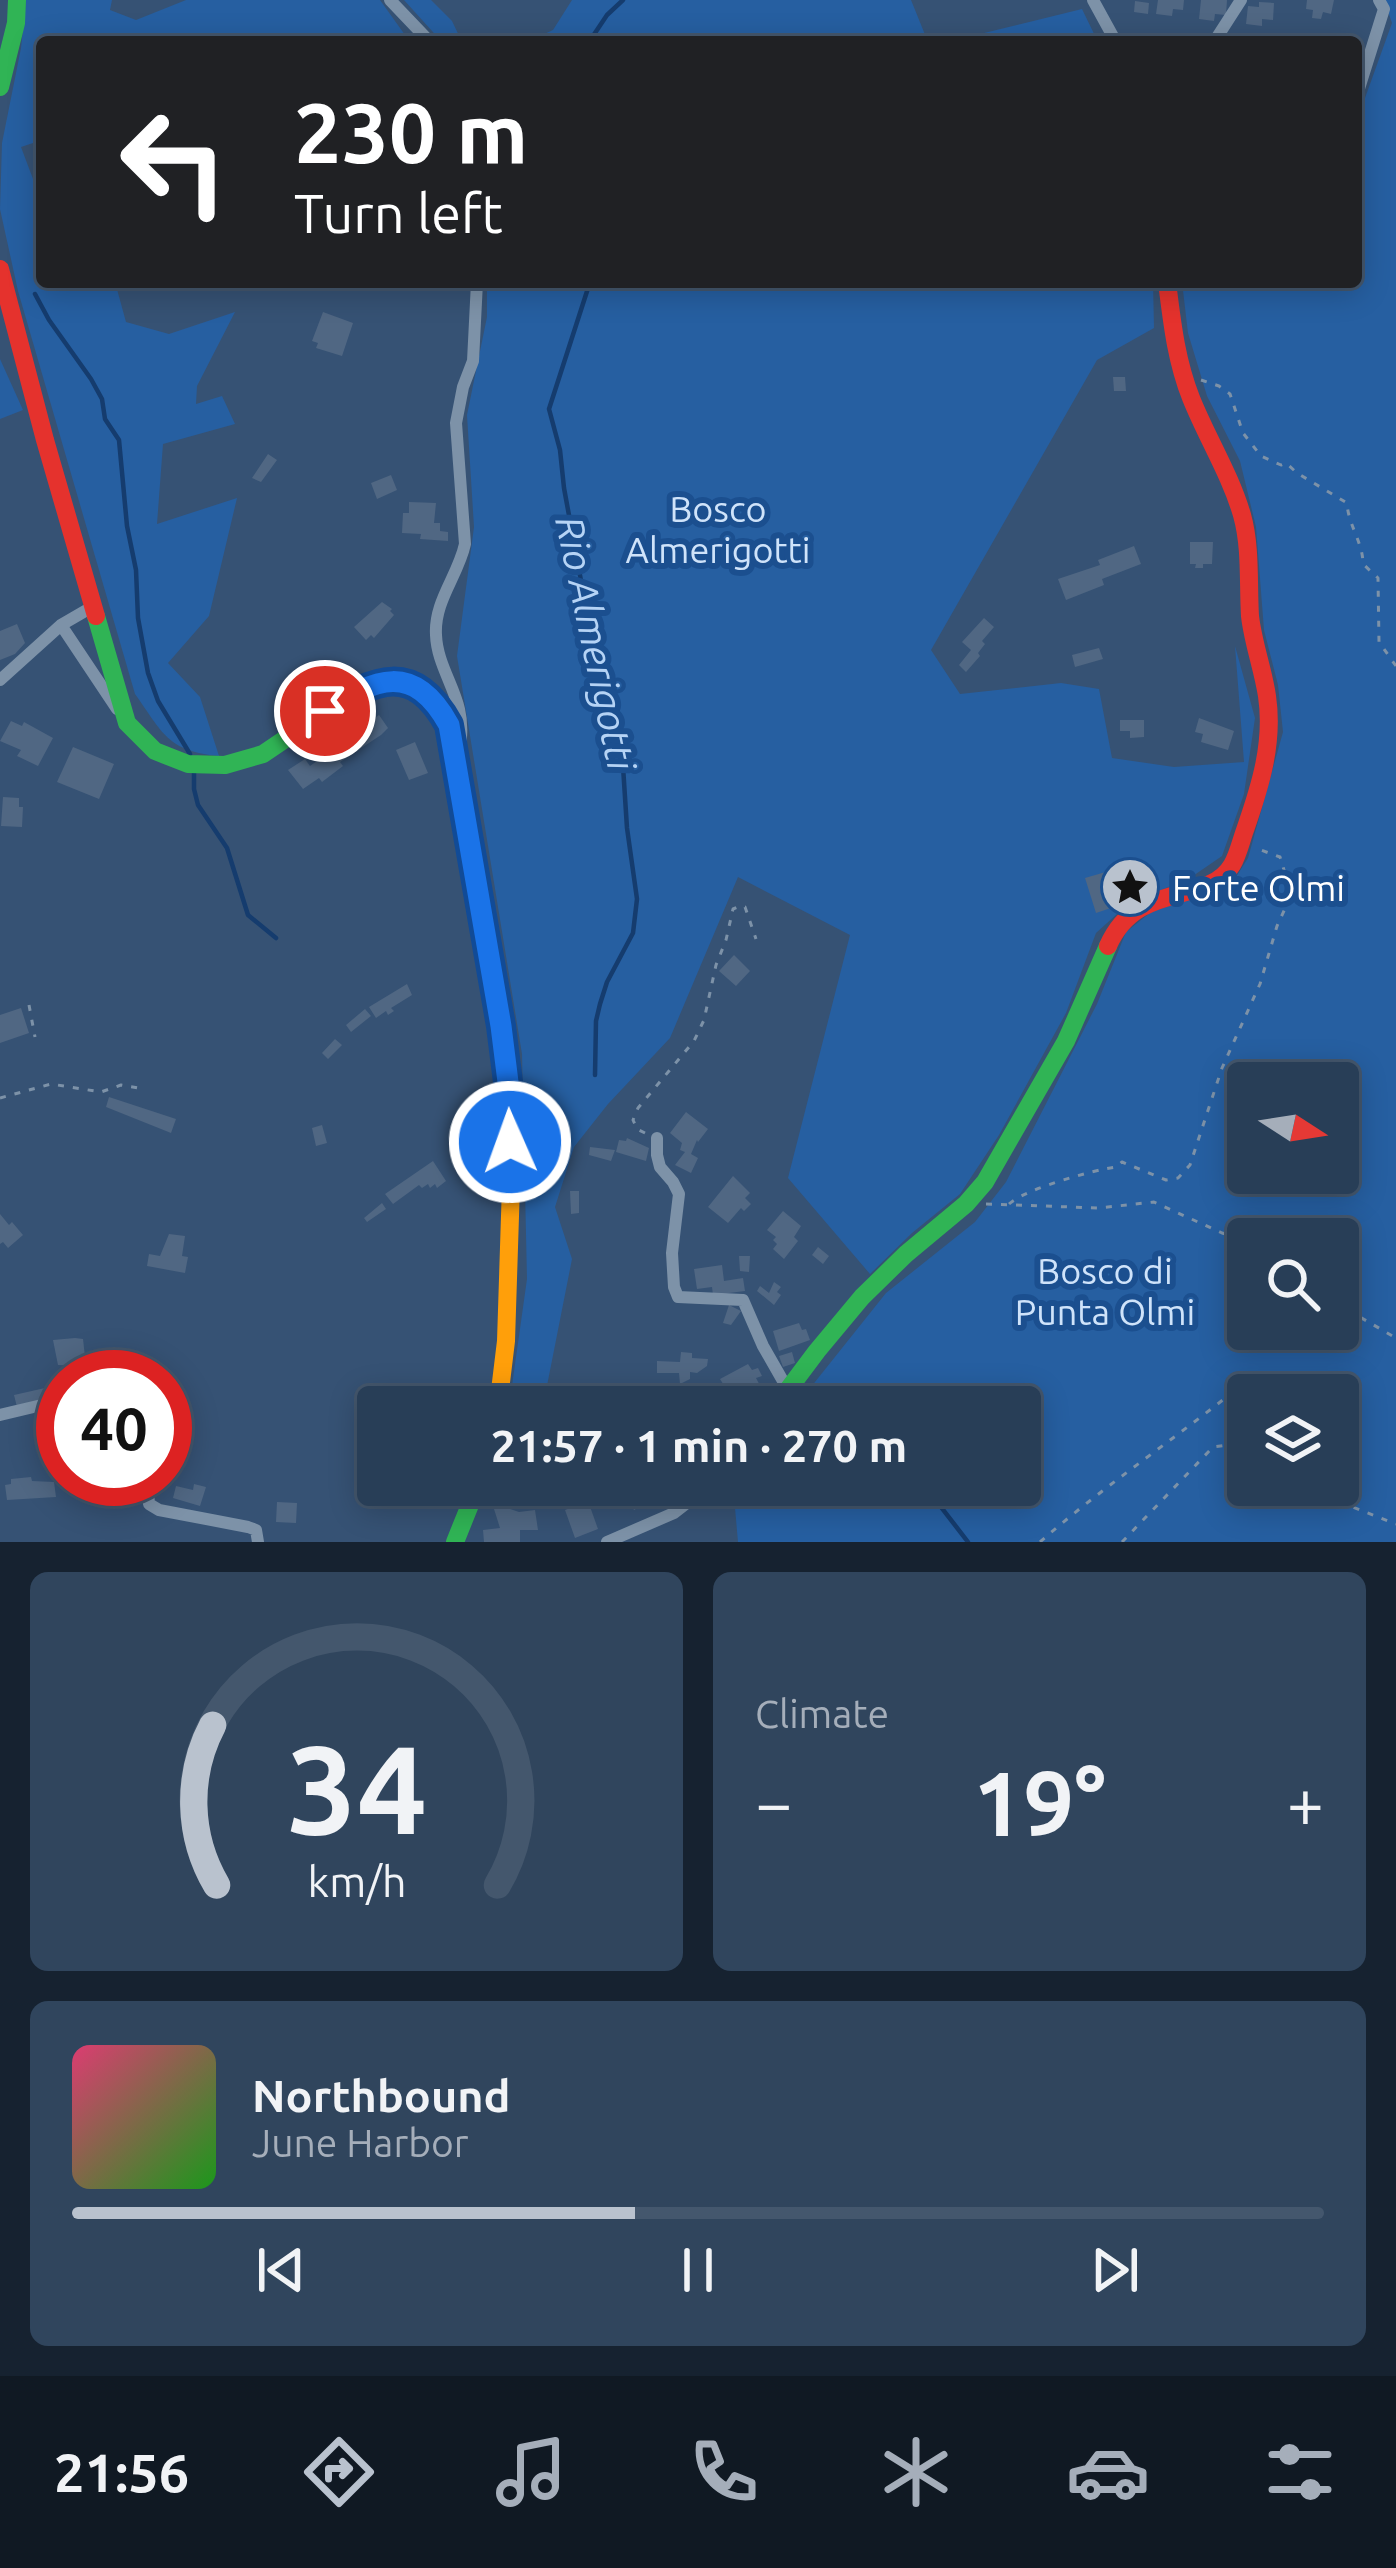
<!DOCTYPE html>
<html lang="en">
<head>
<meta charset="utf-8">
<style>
	:root { --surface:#283e57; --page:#30455d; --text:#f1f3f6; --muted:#a5aeba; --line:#44576d; --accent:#b9c2ce }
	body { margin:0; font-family:Ubuntu,sans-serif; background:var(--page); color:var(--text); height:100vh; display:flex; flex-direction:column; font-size:45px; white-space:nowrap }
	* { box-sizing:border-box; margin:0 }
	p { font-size:39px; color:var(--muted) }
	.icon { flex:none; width:66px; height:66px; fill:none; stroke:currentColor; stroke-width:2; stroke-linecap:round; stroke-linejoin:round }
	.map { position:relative; height:1542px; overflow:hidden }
	.drawer { display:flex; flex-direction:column; gap:30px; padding:30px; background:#162230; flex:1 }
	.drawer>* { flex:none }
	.hud { position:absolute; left:36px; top:36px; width:1326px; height:252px; border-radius:12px; box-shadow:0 6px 30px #0003,0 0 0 3px var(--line); background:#202124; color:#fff; overflow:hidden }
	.needle { width:78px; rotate:102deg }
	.fabs { position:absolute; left:1227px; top:1062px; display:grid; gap:24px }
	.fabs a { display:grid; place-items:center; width:132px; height:132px; border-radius:12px; background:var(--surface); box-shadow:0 6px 30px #0003,0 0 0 3px var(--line); font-size:60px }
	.speed { position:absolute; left:36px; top:1350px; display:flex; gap:24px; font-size:60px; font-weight:700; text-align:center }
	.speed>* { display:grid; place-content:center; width:156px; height:156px; border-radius:50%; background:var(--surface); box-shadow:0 6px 30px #0003,0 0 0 3px var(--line); line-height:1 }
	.speed .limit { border:18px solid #d22; background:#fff; color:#111 }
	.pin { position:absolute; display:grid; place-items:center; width:102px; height:102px; color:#fff; margin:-51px; border:6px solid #fff; border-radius:50%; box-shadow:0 3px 12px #0007 }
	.me { position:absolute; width:132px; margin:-66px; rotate:358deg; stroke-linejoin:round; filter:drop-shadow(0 0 9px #0008) }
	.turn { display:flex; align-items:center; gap:42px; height:252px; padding:0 60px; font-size:54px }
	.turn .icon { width:156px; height:156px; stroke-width:2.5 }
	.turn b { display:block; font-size:84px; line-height:102px }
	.big { font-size:90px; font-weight:700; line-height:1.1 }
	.drawer .tile { flex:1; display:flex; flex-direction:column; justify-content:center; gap:18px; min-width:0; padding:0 42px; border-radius:18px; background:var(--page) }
	.drawer .dial { align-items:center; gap:0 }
	.dial svg { height:312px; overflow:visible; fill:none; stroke:var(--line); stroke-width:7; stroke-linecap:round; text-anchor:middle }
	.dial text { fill:var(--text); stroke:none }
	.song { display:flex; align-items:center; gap:36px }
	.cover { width:144px; height:144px; border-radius:18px; background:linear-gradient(135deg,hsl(340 70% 55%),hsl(120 70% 35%)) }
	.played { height:12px; border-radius:6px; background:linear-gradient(90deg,var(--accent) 45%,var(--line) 45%) }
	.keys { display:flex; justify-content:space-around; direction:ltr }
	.heat { display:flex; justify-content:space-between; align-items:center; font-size:66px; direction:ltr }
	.drawer .tiles { flex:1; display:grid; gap:30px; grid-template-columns:1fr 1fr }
	.tile:last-child { grid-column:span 2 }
	.trip { position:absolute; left:357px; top:1386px; width:684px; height:120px; border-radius:12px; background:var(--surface); box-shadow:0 6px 30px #0003,0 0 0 3px var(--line); font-weight:700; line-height:120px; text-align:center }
	.menu { display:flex; height:192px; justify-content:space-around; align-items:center; background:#101923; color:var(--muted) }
	.menu .icon { width:84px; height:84px }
	.menu .active { color:var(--accent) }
	.menu b { font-size:54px; color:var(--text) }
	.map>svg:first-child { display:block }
</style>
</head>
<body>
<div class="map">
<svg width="1396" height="1542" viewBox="0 0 1396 1542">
	<rect width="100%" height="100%" fill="#365274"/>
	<!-- green -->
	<path fill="#265fa1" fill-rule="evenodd" d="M 26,0 L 112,0 L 110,10 L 136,20 L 186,0 L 380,0 L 410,42 L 42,42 L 42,140 L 21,147 L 42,203 L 42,282 L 115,282 L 126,322 L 169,334 L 235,312 L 197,386 L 196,404 L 222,396 L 235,424 L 163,444 L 157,524 L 237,498 L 209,616 L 168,663 L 200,697 L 219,756 C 167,751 163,733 135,694 L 18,291 L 0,209 L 2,143 L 21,48 Z
		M 404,0 L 431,0 L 452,21 L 462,42 L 442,42 Z
		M 572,0 L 911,0 L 928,42 L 527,42 L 553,30 Z
		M 1384,0 L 1396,0 L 1396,1542 L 738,1542 L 733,1485 L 1020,1485 L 1020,1407 L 795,1407 L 886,1293 L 975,1222 L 1006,1182 L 1097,1004 L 1126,932 L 1151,912 L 1220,889 L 1236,877 L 1248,858 L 1283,732 L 1278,685 L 1264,630 L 1256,527 L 1240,461 L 1207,396 L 1188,333 L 1182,282 L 1356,282 L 1356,123 L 1392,23 ZM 1248,1083 L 1338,1083 L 1338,1173 L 1248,1173 ZM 1248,1239 L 1338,1239 L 1338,1329 L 1248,1329 ZM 1248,1395 L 1338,1395 L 1338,1485 L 1248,1485 Z
		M 1082,9 L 1098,42 L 947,42 Z
		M 487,282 L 1153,282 L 1154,328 L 1097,360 L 931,650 L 960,694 L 1061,683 L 1099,689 L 1112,758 L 1174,767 L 1244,762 L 1235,646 L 1255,718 L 1244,794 L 1222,856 L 1190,878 L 1128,904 L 1096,933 L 1066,1013 L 999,1135 L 960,1194 L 912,1233 L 870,1274 L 788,1178 L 850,935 L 738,877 L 670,1038 L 608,1104 L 574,1147 L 555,1207 L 572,1259 L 543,1406 L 509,1407 L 527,1279 L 522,1054 L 457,656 L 474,527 L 467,415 L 487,317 Z
		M 0,359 L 23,410 L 0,419 Z"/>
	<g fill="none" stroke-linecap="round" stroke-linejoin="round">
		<!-- stream -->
		<path stroke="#153c6e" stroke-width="4.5" d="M 589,42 L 607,15 L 623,0
			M 590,282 L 549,409 L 560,450 L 564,488 L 588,619 L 620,720 L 627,828 L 637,899 L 633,933 L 607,982 L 600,1004 L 596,1021 L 595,1075
			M 35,294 L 49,320 L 91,379 L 102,399 L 105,419 L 119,440 L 127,526 L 136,570 L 138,618 L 148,673 L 158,701 L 190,754
			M 194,773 L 194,789 L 198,805 L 227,848 L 248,915 L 276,938
			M 794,1400 L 805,1407
			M 924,1485 L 968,1542"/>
	</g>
	<!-- building -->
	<path fill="#506783" d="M 1158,0 L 1184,0 L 1183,10 L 1173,9 L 1172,16 L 1156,14 Z
		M 1201,0 L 1227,0 L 1226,15 L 1215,14 L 1214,21 L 1199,19 Z
		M 1307,0 L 1334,0 L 1331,14 L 1323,12 L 1321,19 L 1312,18 L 1313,10 L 1306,9 Z
		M 1135,1 L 1149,3 L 1148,14 L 1134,12 Z
		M 1259,2 L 1274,3 L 1273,20 L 1262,19 L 1262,26 L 1246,24 L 1248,6 L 1259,7 Z
		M 323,312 L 353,323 L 342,356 L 316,348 L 318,343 L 312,341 Z
		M 1113,377 L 1125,377 L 1126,391 L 1114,391 Z
		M 268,454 L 277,460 L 261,482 L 252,478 Z
		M 391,475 L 397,490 L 377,499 L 371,483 Z
		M 409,502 L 436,503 L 434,523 L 440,523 L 440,531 L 448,532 L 448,541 L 420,539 L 421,534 L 402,533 L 403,513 L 409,513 Z
		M 1190,542 L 1213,542 L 1212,564 L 1203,564 L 1203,568 L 1195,568 L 1196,564 L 1190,564 Z
		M 1134,546 L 1141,564 L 1102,579 L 1104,585 L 1066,600 L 1058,579 L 1100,565 L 1098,560 Z
		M 382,602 L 392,609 L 390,611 L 394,615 L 374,638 L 371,635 L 366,640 L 354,627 Z
		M 984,618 L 994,627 L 982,641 L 985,644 L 978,653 L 980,656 L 966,672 L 959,665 L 971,650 L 962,642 Z
		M 17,624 L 25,643 L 15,654 L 0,660 L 0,631 Z
		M 1099,648 L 1103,659 L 1075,667 L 1072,655 Z
		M 379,715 L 388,728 L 381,735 L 340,762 L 343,766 L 322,782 L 319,778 L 303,789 L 288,770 L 305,759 L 310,766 L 348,739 L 350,736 L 348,733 L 355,727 L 358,731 Z
		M 1199,718 L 1234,731 L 1228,750 L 1201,742 L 1203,734 L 1195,732 Z
		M 1120,720 L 1144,720 L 1144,737 L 1130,738 L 1130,731 L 1120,731 Z
		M 11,721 L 22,726 L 24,722 L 53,738 L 38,766 L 17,756 L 21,750 L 0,741 Z
		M 311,737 L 319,744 L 306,757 L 298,750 Z
		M 415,742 L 428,773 L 409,780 L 396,750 Z
		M 73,747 L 114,764 L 99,799 L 57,782 Z
		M 3,797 L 19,798 L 19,807 L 23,807 L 22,827 L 1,826 Z
		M 1109,871 L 1113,886 L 1105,889 L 1111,908 L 1096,913 L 1085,878 Z
		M 734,955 L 750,971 L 736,986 L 719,971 Z
		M 407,984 L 412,995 L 391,1008 L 394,1011 L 388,1015 L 386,1011 L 376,1018 L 369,1007 Z
		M 21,1008 L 29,1033 L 0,1043 L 0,1015 Z
		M 365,1009 L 371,1016 L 351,1032 L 346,1025 Z
		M 335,1039 L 342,1045 L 328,1059 L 322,1053 Z
		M 109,1097 L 176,1119 L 171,1133 L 106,1107 Z
		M 686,1112 L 708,1129 L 698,1142 L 697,1140 L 691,1154 L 698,1158 L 691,1173 L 675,1165 L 685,1152 L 680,1150 L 682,1143 L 670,1133 Z
		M 322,1125 L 327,1143 L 316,1146 L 312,1128 Z
		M 627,1138 L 649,1148 L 646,1161 L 616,1152 L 619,1140 L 626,1141 Z
		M 590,1147 L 615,1150 L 611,1161 L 589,1155 Z
		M 433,1161 L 446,1181 L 437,1188 L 435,1184 L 430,1188 L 428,1184 L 422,1188 L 419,1185 L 393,1204 L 385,1194 Z
		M 733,1176 L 750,1193 L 745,1198 L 751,1204 L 744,1211 L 741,1208 L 728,1223 L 708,1207 Z
		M 570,1191 L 579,1191 L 579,1213 L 571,1214 Z
		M 382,1203 L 386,1209 L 367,1222 L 364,1218 Z
		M 783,1211 L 801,1226 L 794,1237 L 798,1241 L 784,1259 L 773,1249 L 777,1244 L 773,1240 L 776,1237 L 767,1230 Z
		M 0,1214 L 9,1225 L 12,1222 L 23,1235 L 8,1248 L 3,1242 L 0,1244 Z
		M 169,1234 L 185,1236 L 182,1256 L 188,1257 L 185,1273 L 147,1266 L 149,1254 L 160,1256 Z
		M 818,1247 L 829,1256 L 823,1264 L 812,1255 Z
		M 739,1256 L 750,1256 L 749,1272 L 740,1271 Z
		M 722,1265 L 724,1281 L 743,1278 L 745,1291 L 713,1295 L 712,1287 L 697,1289 L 694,1269 Z
		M 774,1282 L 781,1287 L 777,1292 L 781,1295 L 774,1305 L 757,1291 L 760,1286 L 769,1293 Z
		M 729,1305 L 741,1311 L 731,1325 L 723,1323 Z
		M 799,1323 L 802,1330 L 806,1329 L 810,1340 L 779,1351 L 773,1331 Z
		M 75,1338 L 83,1339 L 86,1366 L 58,1365 L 53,1340 Z
		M 681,1352 L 692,1353 L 692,1358 L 708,1359 L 707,1366 L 697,1373 L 690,1372 L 690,1379 L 680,1384 L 679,1373 L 657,1373 L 657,1361 L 680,1362 Z
		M 792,1352 L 795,1363 L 783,1367 L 779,1356 Z
		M 117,1364 L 138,1370 L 135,1377 L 111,1377 Z
		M 748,1364 L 752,1370 L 758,1368 L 762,1376 L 756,1378 L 765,1395 L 748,1407 L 736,1407 L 730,1396 L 723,1399 L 719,1390 L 725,1387 L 720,1379 Z
		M 54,1386 L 61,1387 L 62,1396 L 17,1407 L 14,1395 Z
		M 614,1396 L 619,1403 L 624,1399 L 630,1407 L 599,1407 Z
		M 31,1477 L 32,1481 L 54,1482 L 56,1497 L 7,1500 L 5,1485 L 11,1484 L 11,1479 Z
		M 194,1484 L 206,1487 L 200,1506 L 173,1498 L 176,1486 L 193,1490 Z
		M 623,1485 L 656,1485 L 661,1496 L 634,1510 L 626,1495 L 619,1498 L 615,1489 Z
		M 588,1501 L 598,1529 L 575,1538 L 565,1510 Z
		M 277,1502 L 297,1503 L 296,1523 L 276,1522 Z
		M 507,1508 L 519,1512 L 535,1510 L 538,1530 L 520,1530 L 520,1542 L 484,1542 L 483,1530 L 500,1528 L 494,1509 Z"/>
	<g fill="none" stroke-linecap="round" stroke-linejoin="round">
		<!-- path -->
		<path stroke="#7d92a8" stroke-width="3" stroke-dasharray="6 9" stroke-linecap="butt" d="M 1201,380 L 1219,386 L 1230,394 L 1243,433 L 1261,456 L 1281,465 L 1286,463 L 1297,473 L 1347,503 C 1348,525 1363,542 1363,564 L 1378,578 L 1379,642 L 1396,666
			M 29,1005 L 35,1037
			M 0,1098 L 51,1084 L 101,1092 L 121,1085 L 138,1088
			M 645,1133 L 637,1129 L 633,1120 L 638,1108 L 694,1041 L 704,1020 L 716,965 L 726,940 L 733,909 L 740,906 L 745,907 L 756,939
			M 986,1204 L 1099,1208 L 1154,1202 L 1222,1233 L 1248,1240
			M 1009,1204 C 1025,1189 1093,1170 1116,1167 L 1122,1162 L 1166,1180 L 1178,1178 L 1190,1165 L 1222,1068 L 1260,984 L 1277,926 L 1288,902 L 1289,886 L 1280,857 L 1258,849
			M 1338,1299 L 1346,1309 L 1396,1338
			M 1315,1485 L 1337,1501 L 1396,1524
			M 1040,1542 C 1098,1491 1163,1447 1224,1399 L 1248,1404
			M 1122,1542 L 1213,1447 L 1248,1442"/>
		<!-- street -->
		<path stroke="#7d92a8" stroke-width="12" d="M 390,0 L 430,42
			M 1093,0 L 1116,42
			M 1214,42 L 1241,0
			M 1357,95 L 1384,9 L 1379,0
			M 61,625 L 117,709
			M 0,680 L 61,625 L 92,607
			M 459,757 C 461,740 463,726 459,709 C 453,684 437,662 436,635 C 434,601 458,576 465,544 L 456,423 L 463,387 L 473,361 L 477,282
			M 657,1138 L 657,1155 L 660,1167 L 673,1182 L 679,1194 L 672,1253 L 674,1287 L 678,1297 L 743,1300 L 763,1346 L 787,1388
			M 0,1415 L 63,1400
			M 147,1479 L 149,1504 L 159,1510 L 248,1527 L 256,1530 L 258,1542
			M 607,1542 L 674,1513 L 710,1485"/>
		<!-- fast -->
		<path stroke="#30b455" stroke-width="18" d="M 0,87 L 16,23 L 17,0
			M 96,616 L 127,723 L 155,751 L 188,764 L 225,765 L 263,754 L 362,687 C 390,679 419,683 437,707 C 457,733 458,773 464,805 C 482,899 497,995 509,1090
			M 775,1407 L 817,1351 L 862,1297 L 906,1254 L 966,1204 L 985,1182 L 1066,1041 L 1108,946
			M 455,1542 L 478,1485"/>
		<!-- slow -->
		<path stroke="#ff9f0a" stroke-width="18" d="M 498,1407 L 506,1341 L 511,1185 L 509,1090"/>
		<!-- jam -->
		<path stroke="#e5322d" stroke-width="18" d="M 0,269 L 45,440 L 96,616
			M 1108,946 C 1137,879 1208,906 1232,865 C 1238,855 1241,841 1245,830 C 1260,787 1274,743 1267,696 C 1263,669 1253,643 1250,616 C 1248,583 1251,547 1242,515 C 1230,474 1207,438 1191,398 C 1176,360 1172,322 1167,282"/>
	</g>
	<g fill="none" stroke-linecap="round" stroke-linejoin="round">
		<defs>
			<path id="route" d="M 325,711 C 375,678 414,661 449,725 L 501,1026 L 510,1098 L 510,1142"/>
		</defs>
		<!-- route casing -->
		<use href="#route" stroke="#114b97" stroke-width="30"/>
		<!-- route -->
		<use href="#route" stroke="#1a73e8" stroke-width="21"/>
	</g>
	<!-- icons -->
	<defs>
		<symbol id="sight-disc" viewBox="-11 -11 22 22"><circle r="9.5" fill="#b9c2ce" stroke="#1b4f8f"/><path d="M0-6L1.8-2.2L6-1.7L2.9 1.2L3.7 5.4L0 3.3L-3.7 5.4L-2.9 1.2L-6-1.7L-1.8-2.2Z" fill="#111"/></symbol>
	</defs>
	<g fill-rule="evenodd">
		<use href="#sight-disc" x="1097" y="854" width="66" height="66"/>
	</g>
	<g text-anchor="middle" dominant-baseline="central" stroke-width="12" stroke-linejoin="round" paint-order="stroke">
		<!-- park labels -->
		<g font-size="36" fill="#cfe3fa" stroke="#1b4f8f">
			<text x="718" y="508">Bosco<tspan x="718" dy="41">Almerigotti</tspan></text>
			<text x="1105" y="1270">Bosco di<tspan x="1105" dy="41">Punta Olmi</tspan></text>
		</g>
		<!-- poi labels -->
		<g font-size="36" fill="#fff" stroke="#1b4f8f" text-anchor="start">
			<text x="1172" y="887">Forte Olmi</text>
		</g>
		<!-- water labels -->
		<g font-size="39" font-style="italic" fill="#b5d3f5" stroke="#1b4f8f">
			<text transform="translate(596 643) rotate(78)">Rio Almerigotti</text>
		</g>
	</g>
</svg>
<div class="fabs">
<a><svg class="needle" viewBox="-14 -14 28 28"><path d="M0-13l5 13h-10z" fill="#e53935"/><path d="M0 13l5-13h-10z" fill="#a5aeba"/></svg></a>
<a><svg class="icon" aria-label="search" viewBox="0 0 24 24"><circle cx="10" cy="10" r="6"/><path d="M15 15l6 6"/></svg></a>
<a><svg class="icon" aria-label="layers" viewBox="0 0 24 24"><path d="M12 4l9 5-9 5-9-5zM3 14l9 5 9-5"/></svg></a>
</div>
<div class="speed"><div class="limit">40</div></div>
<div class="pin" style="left:325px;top:711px;background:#d93025"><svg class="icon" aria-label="arrive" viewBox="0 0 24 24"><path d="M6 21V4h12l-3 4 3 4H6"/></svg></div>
<svg class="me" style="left:510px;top:1142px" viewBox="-20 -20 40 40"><circle r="17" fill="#1a73e8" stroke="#fff" stroke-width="3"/><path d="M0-11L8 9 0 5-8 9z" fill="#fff"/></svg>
<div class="trip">21:57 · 1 min · 270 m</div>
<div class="hud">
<div class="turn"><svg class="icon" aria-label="left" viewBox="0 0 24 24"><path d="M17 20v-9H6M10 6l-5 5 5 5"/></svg><div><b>230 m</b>Turn left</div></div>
</div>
</div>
<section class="drawer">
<div class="tiles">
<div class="tile dial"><svg viewBox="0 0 100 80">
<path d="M14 69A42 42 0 1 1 86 69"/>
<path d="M14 69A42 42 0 0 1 13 28" stroke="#b9c2ce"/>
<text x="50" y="56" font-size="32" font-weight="700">34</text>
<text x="50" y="72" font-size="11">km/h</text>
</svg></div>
<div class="tile"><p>Climate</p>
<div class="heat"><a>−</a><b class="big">19°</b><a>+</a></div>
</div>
<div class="tile">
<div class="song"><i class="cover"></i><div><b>Northbound</b><p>June Harbor</p></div></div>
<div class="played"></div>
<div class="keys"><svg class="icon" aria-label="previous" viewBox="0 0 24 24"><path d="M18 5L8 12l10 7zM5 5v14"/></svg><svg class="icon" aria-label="pause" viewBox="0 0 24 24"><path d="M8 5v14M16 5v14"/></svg><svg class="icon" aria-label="next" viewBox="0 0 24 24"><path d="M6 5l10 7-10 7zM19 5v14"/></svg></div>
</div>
</div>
</section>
<nav class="menu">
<b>21:56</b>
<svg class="icon active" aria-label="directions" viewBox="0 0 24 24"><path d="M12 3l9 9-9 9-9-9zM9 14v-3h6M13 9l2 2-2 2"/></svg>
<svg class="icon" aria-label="music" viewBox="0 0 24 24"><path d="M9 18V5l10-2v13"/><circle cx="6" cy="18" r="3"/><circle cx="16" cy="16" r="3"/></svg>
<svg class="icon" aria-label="phone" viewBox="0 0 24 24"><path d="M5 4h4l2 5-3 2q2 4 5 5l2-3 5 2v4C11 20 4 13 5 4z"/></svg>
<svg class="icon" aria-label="climate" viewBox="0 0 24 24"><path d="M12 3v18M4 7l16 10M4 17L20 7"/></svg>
<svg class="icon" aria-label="car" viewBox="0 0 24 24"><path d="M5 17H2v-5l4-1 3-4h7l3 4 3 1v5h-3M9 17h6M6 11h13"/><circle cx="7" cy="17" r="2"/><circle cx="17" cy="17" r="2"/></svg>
<svg class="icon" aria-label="filters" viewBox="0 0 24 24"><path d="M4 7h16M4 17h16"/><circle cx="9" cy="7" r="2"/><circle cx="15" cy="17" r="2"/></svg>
</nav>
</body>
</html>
